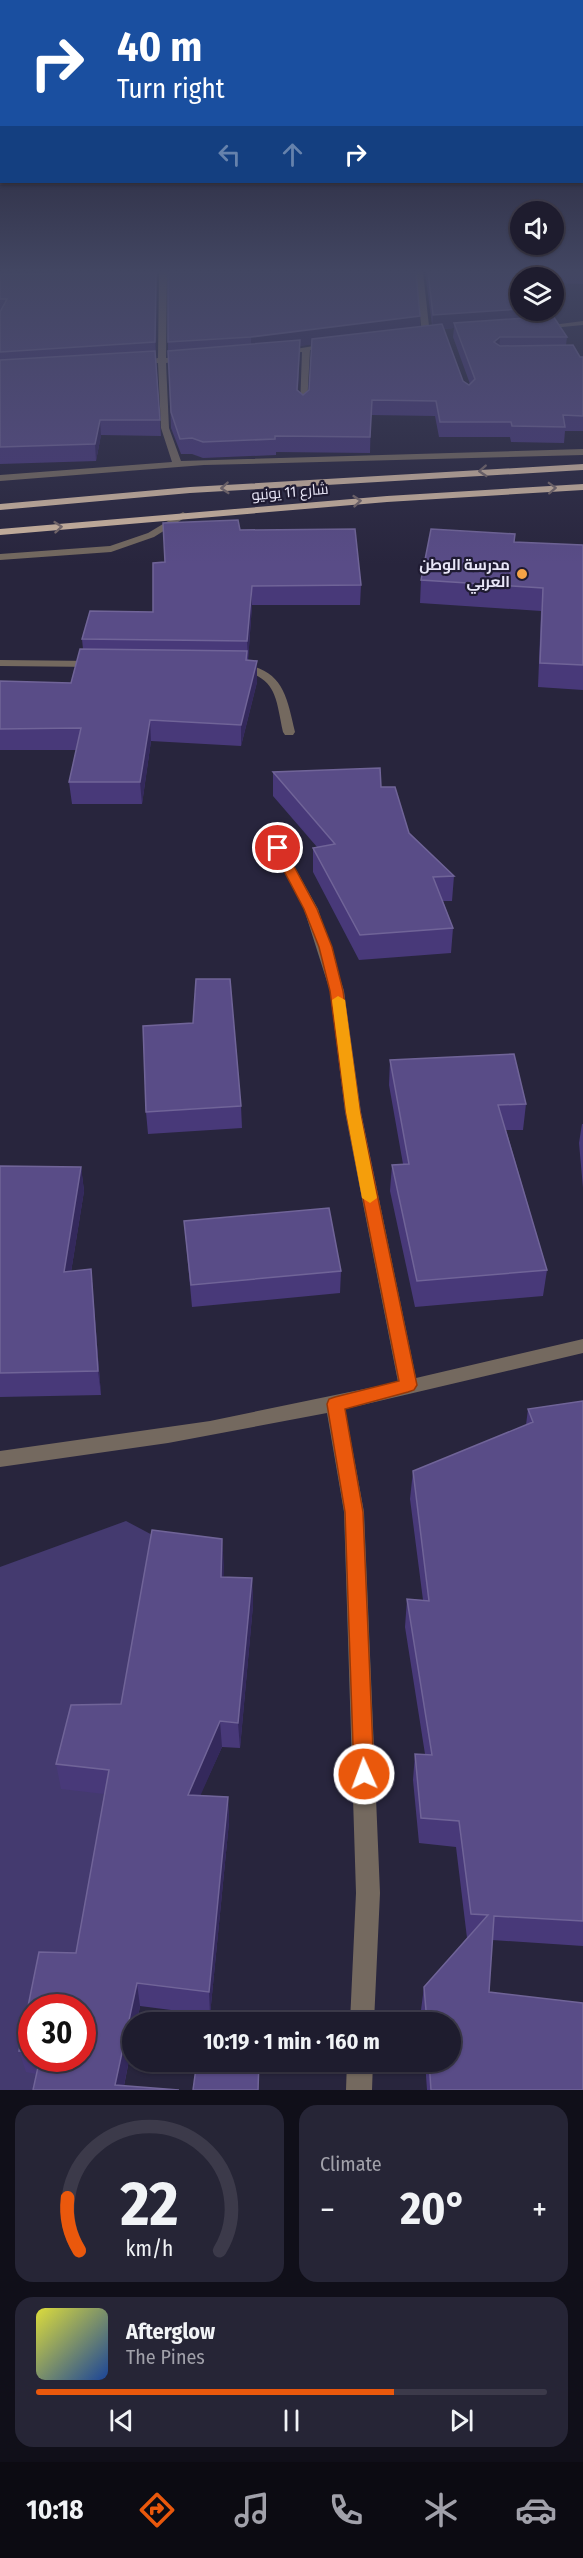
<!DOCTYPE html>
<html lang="en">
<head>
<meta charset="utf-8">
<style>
	:root { --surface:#1e1c2e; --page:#262536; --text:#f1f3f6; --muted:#a1a1aa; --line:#3c3a4a; --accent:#ea580c }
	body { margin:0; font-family:"Fira Sans Condensed",Cairo,sans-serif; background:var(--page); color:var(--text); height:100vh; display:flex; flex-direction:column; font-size:22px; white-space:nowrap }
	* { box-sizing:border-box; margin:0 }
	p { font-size:20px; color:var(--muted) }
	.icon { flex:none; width:33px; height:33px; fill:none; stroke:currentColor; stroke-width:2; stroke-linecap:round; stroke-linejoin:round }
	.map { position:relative; height:2090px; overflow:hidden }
	.drawer { display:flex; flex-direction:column; gap:15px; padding:15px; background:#100f19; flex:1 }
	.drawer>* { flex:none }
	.banner { position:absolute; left:0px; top:0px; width:584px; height:183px; box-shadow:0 2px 4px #0004,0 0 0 2px var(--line); background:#1a4fa0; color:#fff; overflow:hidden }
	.buttons { position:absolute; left:510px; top:201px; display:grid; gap:12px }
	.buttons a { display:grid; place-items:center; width:54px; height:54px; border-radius:50%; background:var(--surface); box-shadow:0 2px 4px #0004,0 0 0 2px var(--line); font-size:30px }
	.speed { position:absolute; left:18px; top:1994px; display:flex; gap:12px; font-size:30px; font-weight:700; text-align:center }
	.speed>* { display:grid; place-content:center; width:78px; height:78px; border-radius:50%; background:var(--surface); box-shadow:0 2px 4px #0004,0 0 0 2px var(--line); line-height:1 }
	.speed .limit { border:9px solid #d22; background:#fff; color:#111 }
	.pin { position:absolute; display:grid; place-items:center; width:51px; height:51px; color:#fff; margin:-26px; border:3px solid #fff; border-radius:50%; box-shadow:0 2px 6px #0007 }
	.me { position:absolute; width:66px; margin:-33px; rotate:358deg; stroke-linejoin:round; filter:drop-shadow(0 0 4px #0008) }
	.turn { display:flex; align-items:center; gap:21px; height:126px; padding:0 18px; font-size:27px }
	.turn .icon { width:78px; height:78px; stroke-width:2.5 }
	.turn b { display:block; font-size:42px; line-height:51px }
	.lanes { display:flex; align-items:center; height:57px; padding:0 18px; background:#0003; justify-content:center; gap:30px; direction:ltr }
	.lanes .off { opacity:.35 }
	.big { font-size:45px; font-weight:700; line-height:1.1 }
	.drawer .card { flex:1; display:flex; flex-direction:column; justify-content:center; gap:9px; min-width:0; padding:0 21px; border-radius:18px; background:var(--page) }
	.drawer .dial { align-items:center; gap:0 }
	.dial svg { height:156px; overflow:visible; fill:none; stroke:var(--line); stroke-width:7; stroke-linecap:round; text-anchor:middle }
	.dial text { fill:var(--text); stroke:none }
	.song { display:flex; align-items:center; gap:18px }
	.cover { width:72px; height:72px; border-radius:9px; background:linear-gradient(135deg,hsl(60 70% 55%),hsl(220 70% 35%)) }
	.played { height:6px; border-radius:3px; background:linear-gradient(90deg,var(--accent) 70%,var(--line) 70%) }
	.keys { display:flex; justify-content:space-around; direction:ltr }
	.heat { display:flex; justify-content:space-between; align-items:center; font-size:33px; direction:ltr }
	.drawer .tiles { flex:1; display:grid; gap:15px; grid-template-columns:1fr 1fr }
	.card:last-child { grid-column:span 2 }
	.trip { position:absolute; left:122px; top:2012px; width:339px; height:60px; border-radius:30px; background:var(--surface); box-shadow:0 2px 4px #0004,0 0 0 2px var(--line); font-weight:700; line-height:60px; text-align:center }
	.dock { display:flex; height:96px; justify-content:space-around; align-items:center; background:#0c0b12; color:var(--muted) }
	.dock .icon { width:42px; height:42px }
	.dock .selected { color:var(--accent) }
	.dock b { font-size:27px; color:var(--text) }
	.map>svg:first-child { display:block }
</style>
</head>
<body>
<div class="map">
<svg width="583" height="2090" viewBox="0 0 583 2090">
	<rect width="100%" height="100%" fill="#28253d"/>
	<!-- green -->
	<path fill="#443a6f" d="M 126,1521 L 158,1538 L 75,2007 L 32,2007 L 32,2058 L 46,2090 L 0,2090 L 0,1567 Z"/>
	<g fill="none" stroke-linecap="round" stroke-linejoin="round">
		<!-- minor -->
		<path fill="#74695f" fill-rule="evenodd" d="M 159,272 L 167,272 L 166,358 L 189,357 L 193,359 L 166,363 L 169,428 L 181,461 L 583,449 L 583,455 L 204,465 L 0,481 L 0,475 L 172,462 L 161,428 L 158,363 L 138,364 L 134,362 L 158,358 Z
			M 416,272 L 423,272 L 430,335 L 426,337 L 422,335 Z
			M 583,321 L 583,325 L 541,329 L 537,327 Z
			M 332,343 L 335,343 L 335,347 L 310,350 L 307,405 L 300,407 L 302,352 L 281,354 L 277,352 Z
			M 183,512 L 188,515 L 186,517 L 154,537 L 111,552 L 0,560 L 0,554 L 110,546 L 148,533 Z
			M 0,660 L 95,661 L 101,664 L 95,667 L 0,666 Z
			M 239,663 C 283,670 286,693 295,732 L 293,735 L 285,735 L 283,732 C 275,694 277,678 235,668 L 235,664 Z
			M 278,844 L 284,848 L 318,909 L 344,991 L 361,1112 L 416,1378 L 583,1339 L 583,1353 L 345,1409 L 364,1512 L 380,1893 L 374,2022 L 350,2022 L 356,1893 L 344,1512 L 327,1413 L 168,1443 L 0,1467 L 0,1451 L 210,1421 L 398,1382 L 345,1112 L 330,991 L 304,909 L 272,848 Z
			M 347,2061 L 373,2061 L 372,2090 L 346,2090 Z"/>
		<!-- trunk -->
		<path fill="#ceb6a0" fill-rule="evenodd" d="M 583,464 L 583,470 L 190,493 L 0,510 L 0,504 L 190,487 Z
			M 583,484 L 583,490 L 387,502 L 0,535 L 0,529 L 387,496 Z"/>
	</g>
	<!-- wall -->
	<path fill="#483979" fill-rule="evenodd" d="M 0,272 L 159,272 L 156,279 L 156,357 L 161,436 L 101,435 L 96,461 L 0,464 Z
		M 168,272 L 416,272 L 420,316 L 420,327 L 432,325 L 425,272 L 583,272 L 583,284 L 554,283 L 554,278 L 520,278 L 547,316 L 567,337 L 566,345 L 580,357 L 583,357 L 583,431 L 565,431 L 564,443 L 511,442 L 510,437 L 439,437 L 435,416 L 371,415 L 370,453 L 276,452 L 276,455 L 203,458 L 192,454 L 181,454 L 171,428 L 168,351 ZM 454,328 L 453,337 L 470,384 L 469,385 L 463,381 L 444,329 ZM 312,344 L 309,390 L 303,395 L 298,390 L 300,346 Z
		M 240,530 L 361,585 L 360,605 L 252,605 L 248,660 L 257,661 L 257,682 L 241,746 L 151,741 L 142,804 L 72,804 L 69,782 L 76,750 L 0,750 L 0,681 L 71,683 L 83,649 L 82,639 L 153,612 L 165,562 Z
		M 515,542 L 583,545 L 583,690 L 538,687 L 541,611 L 420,603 L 421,580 Z
		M 273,772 L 381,787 L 409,833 L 454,876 L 452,901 L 443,901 L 453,928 L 451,953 L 359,960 L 313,872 L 313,848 L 317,847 L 273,796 Z
		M 390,1060 L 526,1104 L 523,1130 L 506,1130 L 547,1270 L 543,1296 L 415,1307 L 390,1191 L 392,1165 L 403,1164 L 389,1085 Z
		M 241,1106 L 242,1128 L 148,1134 L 146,1112 Z
		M 582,1124 L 583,1124 L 583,1188 L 579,1143 Z
		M 0,1166 L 81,1167 L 84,1191 L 71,1272 L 91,1269 L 93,1294 L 101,1395 L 0,1397 Z
		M 184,1221 L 341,1271 L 340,1293 L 192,1307 Z
		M 583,1401 L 583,1946 L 492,1940 L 489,1992 L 583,2090 L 427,2090 L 425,2061 L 450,2061 L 450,2022 L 422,2022 L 421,2010 L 424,1987 L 467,1938 L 456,1847 L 419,1843 L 413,1780 L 415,1754 L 425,1754 L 405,1627 L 407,1599 L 423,1600 L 410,1499 L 413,1471 L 526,1425 L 528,1409 Z
		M 152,1530 L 222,1539 L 223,1577 L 252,1578 L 253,1605 L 240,1748 L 222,1747 L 200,1795 L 228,1797 L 229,1822 L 210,2015 L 140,2006 L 137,2022 L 132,2022 L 132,2045 L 124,2086 L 179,2090 L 33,2090 L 36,2074 L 26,2072 L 19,2051 L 39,1952 L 76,1953 L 104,1794 L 61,1789 L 56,1764 L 71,1705 L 121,1704 ZM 32,2007 L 82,2007 L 82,2058 L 32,2058 Z"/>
	<!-- shaded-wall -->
	<path fill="#34295c" d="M 156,273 L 157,287 L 156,357 L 155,342 Z
		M 520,309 L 520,310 L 548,310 L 547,321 L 454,323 L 454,328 L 432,330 L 433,315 Z
		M 420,316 L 420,331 L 300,346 L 297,405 L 251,352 L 251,337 Z
		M 500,337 L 499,352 L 494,342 Z
		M 100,420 L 101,435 L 96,461 L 95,444 Z
		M 252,586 L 252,605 L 248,662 L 247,641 Z
		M 257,661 L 257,682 L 241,746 L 241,725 Z
		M 150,720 L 151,741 L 142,804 L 140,782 Z
		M 81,1167 L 84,1191 L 67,1297 L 64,1272 Z
		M 91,1269 L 93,1294 L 101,1395 L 98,1371 Z
		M 222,1539 L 224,1566 L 223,1603 L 221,1577 Z
		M 252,1578 L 253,1605 L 240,1748 L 238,1723 Z
		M 220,1721 L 222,1747 L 190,1819 L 188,1795 Z
		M 228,1797 L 229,1822 L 210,2015 L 209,1992 Z
		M 137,1983 L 140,2006 L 137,2022 L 132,2022 L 132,2045 L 123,2090 L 115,2085 Z
		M 259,2061 L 259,2090 L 258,2090 Z"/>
	<!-- building -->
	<path fill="#594c87" stroke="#706498" stroke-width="1.5" d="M 168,272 L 416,272 L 420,316 L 251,337 L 168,342 Z
		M 428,272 L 544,272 L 546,278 L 520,278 L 520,309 L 433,315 Z
		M 156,273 L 155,342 L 0,352 L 0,312 L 7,299 L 0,299 L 0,274 Z
		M 553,316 L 567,337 L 500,337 L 494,342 L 500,346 L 573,345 L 580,357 L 583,357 L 583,416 L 563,415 L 565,427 L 512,426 L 511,422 L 440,422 L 436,401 L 372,400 L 370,437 L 275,436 L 275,439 L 203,442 L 192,438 L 180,439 L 171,412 L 168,351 L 300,340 L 297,390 L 303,395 L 309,390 L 312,339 L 442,324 L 463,381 L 469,385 L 475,379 L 454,323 Z
		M 155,351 L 160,420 L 100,420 L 95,444 L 0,447 L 0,360 Z
		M 238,520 L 240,530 L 355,529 L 361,585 L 252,586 L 247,641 L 82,639 L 90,611 L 153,612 L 153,563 L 165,562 L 163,523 Z
		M 431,529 L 515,534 L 514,542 L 583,545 L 583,665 L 540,663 L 543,588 L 421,580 Z
		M 80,649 L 247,651 L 246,660 L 257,661 L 241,725 L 150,720 L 140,782 L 69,782 L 81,728 L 0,729 L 0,681 L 71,683 Z
		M 380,768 L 381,787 L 395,787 L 409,833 L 454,876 L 433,877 L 453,928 L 360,935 L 313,848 L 335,844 L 273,772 Z
		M 196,979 L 230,979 L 241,1106 L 146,1112 L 143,1026 L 193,1023 Z
		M 514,1054 L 526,1104 L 498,1105 L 547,1270 L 417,1281 L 392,1165 L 409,1164 L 390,1060 Z
		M 0,1166 L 81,1167 L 64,1272 L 91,1269 L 98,1371 L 0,1373 Z
		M 329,1208 L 341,1271 L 191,1285 L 184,1221 Z
		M 583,1401 L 583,1921 L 494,1916 L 489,1992 L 583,2003 L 583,2090 L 431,2090 L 429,2061 L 450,2061 L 450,2022 L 427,2022 L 424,1987 L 488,1915 L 471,1914 L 459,1821 L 421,1818 L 415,1754 L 432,1755 L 407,1599 L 429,1601 L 413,1471 L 533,1422 L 528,1409 Z
		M 152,1530 L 222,1539 L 221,1577 L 252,1578 L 238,1723 L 220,1721 L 188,1795 L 228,1797 L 209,1992 L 137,1983 L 115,2085 L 179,2090 L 33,2090 L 40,2058 L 82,2058 L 82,2007 L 32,2007 L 32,2052 L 19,2051 L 39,1952 L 76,1953 L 109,1770 L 56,1764 L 71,1705 L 121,1704 Z
		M 197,2061 L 259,2061 L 258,2090 L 193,2090 Z"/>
	<!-- one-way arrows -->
	<defs><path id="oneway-chevron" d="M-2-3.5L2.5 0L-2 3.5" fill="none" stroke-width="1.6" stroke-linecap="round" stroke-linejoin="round" transform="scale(1.5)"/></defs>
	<g stroke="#766869">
		<use href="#oneway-chevron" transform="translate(483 471) rotate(177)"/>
		<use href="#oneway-chevron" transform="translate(225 488) rotate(176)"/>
		<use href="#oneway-chevron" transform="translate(552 488) rotate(-2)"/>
		<use href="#oneway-chevron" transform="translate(357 501) rotate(-5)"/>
		<use href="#oneway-chevron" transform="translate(58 527) rotate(-5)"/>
	</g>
	<!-- sky -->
	<linearGradient id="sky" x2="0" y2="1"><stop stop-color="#161422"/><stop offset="0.48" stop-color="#424662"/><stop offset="1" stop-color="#424662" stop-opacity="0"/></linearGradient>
	<rect width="583" height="564" fill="url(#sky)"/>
	<!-- route -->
	<path fill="#ea580c" stroke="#983908" stroke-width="1.5" d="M 278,845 L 284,848 L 317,909 L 332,947 L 343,991 L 360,1112 L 417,1385 L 414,1390 L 408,1392 L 345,1409 L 363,1512 L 374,1774 L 371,1781 L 364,1784 L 357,1781 L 354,1774 L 345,1512 L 327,1404 L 329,1399 L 335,1397 L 399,1381 L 346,1112 L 330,991 L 319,947 L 304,909 L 272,848 Z"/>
	<!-- slow -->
	<path fill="#f59e0b" d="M 338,996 L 345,1000 L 360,1112 L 377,1198 L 370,1203 L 362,1198 L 346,1112 L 332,1000 Z"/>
	<!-- markers -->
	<circle fill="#f5a346" stroke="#1f1b32" stroke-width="2" cx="522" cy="574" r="6"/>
	<g text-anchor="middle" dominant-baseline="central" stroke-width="4.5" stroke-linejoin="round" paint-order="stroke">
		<!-- far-street labels -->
		<g font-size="15" fill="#e8e6f7" stroke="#1f1b32">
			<text transform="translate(290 492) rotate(-5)">شارع 11 يونيو</text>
		</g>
		<!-- far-poi labels -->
		<g font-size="15" font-weight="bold" fill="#e8e6f7" stroke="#1f1b32" text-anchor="end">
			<text x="510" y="565">مدرسة الوطن<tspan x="510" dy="17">العربي</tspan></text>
		</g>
	</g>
</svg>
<div class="buttons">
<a><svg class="icon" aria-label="sound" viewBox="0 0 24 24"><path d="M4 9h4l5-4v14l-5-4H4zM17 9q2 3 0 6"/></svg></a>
<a><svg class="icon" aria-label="layers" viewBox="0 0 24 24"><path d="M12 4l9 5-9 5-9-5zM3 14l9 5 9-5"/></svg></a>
</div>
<div class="speed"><div class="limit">30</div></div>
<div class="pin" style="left:278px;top:848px;background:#d93025"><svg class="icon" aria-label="arrive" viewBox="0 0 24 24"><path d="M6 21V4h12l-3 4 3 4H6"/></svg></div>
<svg class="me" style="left:364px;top:1774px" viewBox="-20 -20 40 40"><circle r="17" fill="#ea580c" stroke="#fff" stroke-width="3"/><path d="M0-11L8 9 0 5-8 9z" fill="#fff"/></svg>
<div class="trip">10:19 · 1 min · 160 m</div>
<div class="banner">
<div class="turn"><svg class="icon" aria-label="right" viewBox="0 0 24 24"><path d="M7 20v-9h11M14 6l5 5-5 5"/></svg><div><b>40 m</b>Turn right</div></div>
<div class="lanes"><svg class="icon off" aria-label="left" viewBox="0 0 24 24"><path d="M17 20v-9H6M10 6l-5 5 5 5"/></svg><svg class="icon off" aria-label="ahead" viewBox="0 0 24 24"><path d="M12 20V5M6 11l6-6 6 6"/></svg><svg class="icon" aria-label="right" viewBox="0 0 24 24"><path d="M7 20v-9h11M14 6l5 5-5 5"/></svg></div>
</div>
</div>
<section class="drawer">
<div class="tiles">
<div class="card dial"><svg viewBox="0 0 100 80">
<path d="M14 69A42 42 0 1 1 86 69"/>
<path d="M14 69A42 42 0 0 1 8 42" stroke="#ea580c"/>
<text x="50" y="56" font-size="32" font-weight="700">22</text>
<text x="50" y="72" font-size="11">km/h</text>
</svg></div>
<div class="card"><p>Climate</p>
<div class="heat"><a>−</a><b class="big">20°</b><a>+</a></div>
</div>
<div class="card">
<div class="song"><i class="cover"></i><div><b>Afterglow</b><p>The Pines</p></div></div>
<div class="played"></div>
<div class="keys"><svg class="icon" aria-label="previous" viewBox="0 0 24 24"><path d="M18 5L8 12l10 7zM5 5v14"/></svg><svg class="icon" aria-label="pause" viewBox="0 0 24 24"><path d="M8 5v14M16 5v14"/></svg><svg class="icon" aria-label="next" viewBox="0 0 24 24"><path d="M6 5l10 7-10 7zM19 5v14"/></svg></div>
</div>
</div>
</section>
<nav class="dock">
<b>10:18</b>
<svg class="icon selected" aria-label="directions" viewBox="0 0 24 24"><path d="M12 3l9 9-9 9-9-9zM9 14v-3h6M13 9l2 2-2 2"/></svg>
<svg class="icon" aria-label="music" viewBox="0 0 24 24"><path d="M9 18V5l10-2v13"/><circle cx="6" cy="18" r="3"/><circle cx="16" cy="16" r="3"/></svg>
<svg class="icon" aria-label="phone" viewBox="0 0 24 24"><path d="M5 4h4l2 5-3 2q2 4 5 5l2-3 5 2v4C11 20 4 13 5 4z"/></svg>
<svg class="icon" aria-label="climate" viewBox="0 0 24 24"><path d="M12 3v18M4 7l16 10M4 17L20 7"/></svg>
<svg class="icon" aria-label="car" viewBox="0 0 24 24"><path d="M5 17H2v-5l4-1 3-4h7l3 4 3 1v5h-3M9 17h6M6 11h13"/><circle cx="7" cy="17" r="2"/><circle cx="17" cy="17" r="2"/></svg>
</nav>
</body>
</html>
